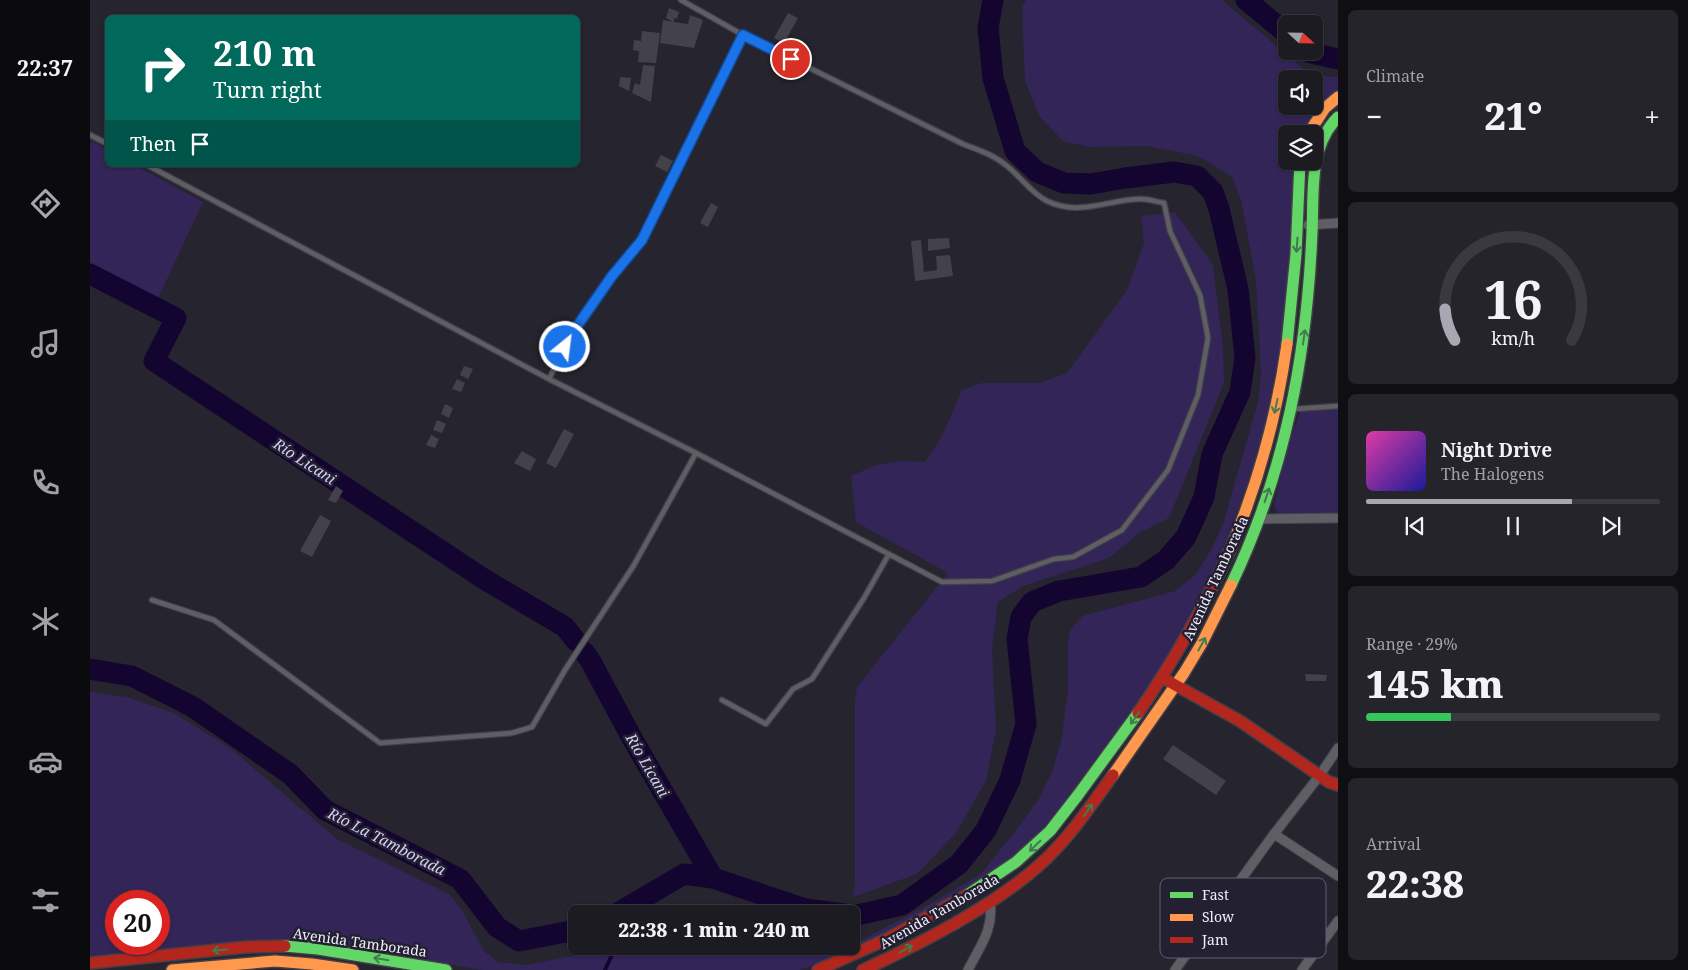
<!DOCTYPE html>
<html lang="en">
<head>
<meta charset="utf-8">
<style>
	:root { --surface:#1c1b22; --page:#25242a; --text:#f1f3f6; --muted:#a0a1a5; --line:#3a3940; --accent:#a9a7b3 }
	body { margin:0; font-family:"Noto Serif",serif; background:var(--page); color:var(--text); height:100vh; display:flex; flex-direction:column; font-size:19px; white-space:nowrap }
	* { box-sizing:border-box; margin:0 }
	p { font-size:16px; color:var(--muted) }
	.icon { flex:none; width:28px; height:28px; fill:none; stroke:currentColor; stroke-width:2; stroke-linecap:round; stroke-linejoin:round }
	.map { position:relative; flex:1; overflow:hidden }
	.details { display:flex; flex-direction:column; gap:10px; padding:10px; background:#0f0f13; width:350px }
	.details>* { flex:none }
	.hud { position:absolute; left:15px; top:15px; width:475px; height:152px; border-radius:8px; box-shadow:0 1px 4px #0004,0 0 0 1px var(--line); background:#00695c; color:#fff; overflow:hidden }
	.needle { width:32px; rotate:112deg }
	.tools { position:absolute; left:1188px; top:15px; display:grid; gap:10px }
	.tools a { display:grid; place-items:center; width:45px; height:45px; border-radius:8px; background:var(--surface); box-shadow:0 1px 4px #0004,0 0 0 1px var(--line); font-size:25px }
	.speed { position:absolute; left:15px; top:890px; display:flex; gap:10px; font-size:25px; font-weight:700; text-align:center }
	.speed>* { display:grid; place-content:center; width:65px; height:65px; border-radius:50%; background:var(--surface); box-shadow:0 1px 4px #0004,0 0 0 1px var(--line); line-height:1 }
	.speed .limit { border:8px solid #d22; background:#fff; color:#111 }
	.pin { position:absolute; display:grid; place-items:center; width:42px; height:42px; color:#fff; margin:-21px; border:2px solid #fff; border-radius:50%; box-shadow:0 1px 5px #0007 }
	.me { position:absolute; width:55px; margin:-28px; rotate:29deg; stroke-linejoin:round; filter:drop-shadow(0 0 4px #0008) }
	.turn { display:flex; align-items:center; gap:18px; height:105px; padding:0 25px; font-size:22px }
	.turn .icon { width:65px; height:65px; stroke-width:2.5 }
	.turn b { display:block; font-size:35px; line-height:42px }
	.then { display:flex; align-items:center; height:48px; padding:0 25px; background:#0003; gap:10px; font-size:19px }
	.big { font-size:38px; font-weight:800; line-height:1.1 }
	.details .widget { flex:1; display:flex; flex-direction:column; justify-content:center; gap:8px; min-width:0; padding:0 18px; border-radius:8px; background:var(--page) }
	.details .dial { align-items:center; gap:0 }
	.dial svg { height:130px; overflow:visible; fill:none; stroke:var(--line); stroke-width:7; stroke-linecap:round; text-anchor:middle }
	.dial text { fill:var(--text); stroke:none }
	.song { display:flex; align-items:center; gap:15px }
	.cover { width:60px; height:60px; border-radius:8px; background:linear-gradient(135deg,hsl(320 70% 55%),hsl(240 70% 35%)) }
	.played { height:5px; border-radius:2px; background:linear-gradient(90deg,var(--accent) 70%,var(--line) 70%) }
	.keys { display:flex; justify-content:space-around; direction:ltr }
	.heat { display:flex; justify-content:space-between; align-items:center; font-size:28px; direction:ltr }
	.charge { height:8px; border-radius:4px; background:linear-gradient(90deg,#34c759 29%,var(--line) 0) }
	.trip { position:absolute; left:478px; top:905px; width:292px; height:50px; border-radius:8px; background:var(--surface); box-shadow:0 1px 4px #0004,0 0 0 1px var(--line); font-weight:800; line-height:50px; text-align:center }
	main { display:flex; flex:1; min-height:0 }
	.tab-bar { display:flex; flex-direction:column; width:90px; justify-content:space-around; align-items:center; background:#0b0b0e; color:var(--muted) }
	.tab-bar .icon { width:35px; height:35px }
	.tab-bar .selected { color:var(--accent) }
	.tab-bar b { font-size:22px; color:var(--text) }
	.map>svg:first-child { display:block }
</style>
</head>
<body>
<main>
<nav class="tab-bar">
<b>22:37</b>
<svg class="icon selected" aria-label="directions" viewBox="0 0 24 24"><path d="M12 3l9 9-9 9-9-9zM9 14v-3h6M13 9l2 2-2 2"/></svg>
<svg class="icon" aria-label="music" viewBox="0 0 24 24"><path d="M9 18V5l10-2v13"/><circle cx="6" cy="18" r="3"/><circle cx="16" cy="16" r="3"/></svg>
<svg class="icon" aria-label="phone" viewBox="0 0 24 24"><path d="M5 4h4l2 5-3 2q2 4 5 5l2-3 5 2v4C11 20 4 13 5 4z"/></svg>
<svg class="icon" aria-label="climate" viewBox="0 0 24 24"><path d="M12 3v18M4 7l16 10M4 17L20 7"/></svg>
<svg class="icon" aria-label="car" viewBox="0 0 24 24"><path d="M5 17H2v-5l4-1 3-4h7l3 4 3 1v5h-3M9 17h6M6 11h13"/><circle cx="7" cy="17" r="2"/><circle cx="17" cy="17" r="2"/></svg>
<svg class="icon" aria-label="filters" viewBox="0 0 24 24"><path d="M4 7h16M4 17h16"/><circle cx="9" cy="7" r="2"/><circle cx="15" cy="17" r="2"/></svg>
</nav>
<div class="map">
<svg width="1248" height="970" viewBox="0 0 1248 970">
	<rect width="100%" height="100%" fill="#26242e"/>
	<!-- green -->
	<path fill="#332558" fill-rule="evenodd" d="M 936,0 L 1132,0 L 1216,71 C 1227,72 1238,78 1248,77 L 1248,90 L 1211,134 L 1196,134 L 1196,161 L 1203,161 L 1199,271 L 1188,358 L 1174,429 L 1159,480 L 1137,538 L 1114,590 L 1089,637 L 1061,682 L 1024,735 L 963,817 L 941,840 L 912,866 L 790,938 L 733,962 L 709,970 L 393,970 L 232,943 L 0,956 L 0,692 L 36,697 L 84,713 L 140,748 L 247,839 L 359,894 L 372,910 L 394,951 L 408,962 L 435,965 L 504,952 L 514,946 L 753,946 L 754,949 L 838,905 L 891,874 L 934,820 L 950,797 L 964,767 L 972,736 L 978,689 L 978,641 L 980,631 L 992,616 L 1085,591 L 1105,575 L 1121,550 L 1133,524 L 1168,402 L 1171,374 L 1166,280 L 1151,200 L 1142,177 L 1108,156 L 1057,146 L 998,147 L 973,141 L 950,117 L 935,81 L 932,7 ZM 1196,79 L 1224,79 L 1224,106 L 1196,106 ZM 26,901 L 69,901 L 69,944 L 26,944 Z
		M 2,141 L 17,150 L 18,165 L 45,165 L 113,202 L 64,307 L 0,274 L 0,145 Z
		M 1085,212 L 1123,265 L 1133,348 L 1134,383 L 1079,518 L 1049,533 L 1019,558 L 933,586 L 908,602 L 902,649 L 906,729 L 896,781 L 866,833 L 827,874 L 763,897 L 765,880 L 765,700 L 767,687 L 858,573 L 766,522 L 761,476 L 786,465 L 811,461 L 835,462 L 852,436 L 872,390 L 892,383 L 950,383 L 977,373 L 1037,290 L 1054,243 L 1051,216 Z
		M 1248,409 L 1248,513 L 1187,513 L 1184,504 L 1199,443 L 1210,412 Z
		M 587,905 L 625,914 L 572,914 Z"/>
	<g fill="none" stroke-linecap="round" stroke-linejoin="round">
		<!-- stream -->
		<path stroke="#140430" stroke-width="4" d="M 527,913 L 527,914
			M 515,970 L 526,946"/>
		<!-- river -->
		<path stroke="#140430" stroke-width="21" d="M 1156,0 L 1196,33
			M 1219,51 L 1221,53 L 1248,59
			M 0,274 L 86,318 L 64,361 L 394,579 L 475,627 L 486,641
			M 494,652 L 500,660 L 543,740 L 623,878
			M 0,669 L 42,676 L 103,707 L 200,774 L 235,810 L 370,879 L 407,927 L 429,941 L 486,930
			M 526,914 L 594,874 L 623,878 L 715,909 L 754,914
			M 761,915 L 767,915 L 812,905 L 869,864 L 896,830 L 920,780 L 936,724 L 927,639 L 931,617 L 942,602 L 969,591 L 1051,577 L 1076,560 L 1096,537 L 1114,497 L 1122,454 L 1150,392 L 1155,358 L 1148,289 L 1129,209 L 1123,192 L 1107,176 L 1084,172 L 1035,178 L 1001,184 L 974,183 L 947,172 L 925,151 L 903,78 L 898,28 L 903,0"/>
	</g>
	<!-- building -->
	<path fill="#43414a" d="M 579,8 L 589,12 L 587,19 L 584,18 L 584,22 L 598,24 L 600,15 L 613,20 L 604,48 L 570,43 L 573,20 L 584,22 L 576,18 Z
		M 698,13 L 708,18 L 694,43 L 684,38 Z
		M 552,31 L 570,33 L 566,63 L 548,62 L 549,51 L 543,50 L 544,40 L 551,41 Z
		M 553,65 L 565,66 L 561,102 L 542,93 L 545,83 L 550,85 Z
		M 530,77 L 541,78 L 539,91 L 529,86 Z
		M 571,155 L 583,161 L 577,172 L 565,166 Z
		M 621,203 L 628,207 L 618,227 L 610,223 Z
		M 859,238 L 860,248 L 838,251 L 838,239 Z
		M 831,240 L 834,272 L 847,270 L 846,256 L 860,255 L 863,276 L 825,281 L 821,241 Z
		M 374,366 L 383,369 L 378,379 L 370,375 Z
		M 367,379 L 375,383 L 371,392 L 362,389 Z
		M 355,404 L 363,408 L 359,418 L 351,414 Z
		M 347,420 L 356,424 L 352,433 L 343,430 Z
		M 474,429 L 484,434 L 466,468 L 456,463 Z
		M 341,435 L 349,439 L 345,448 L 336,445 Z
		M 432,451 L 446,459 L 440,471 L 424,463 Z
		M 246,486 L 253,491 L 246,503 L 238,500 Z
		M 230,515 L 241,521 L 222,557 L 210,551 Z
		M 1215,674 L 1237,675 L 1236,681 L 1216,681 Z
		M 1083,745 L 1136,781 L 1126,795 L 1073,759 Z"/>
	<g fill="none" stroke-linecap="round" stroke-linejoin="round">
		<defs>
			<path id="lane" d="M 0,135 L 18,144
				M 57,165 L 459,379 L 606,453 L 852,582 L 902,581 L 964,559 L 983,557 L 1032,530 L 1078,470 L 1108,395 L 1118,338 L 1110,295 L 1080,231 L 1074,203 C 1067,202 1059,199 1051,199 C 1019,199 990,217 957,201 C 941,193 931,177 917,166 C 904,155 889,150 873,144 L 653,35 L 591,0
				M 459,379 L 483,331 L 522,276 L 552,240 L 653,35
				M 1205,409 L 1248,406
				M 62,600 L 124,620 L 290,743 L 422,733 L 442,727 L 475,670 L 544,565 L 606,453
				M 632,700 L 676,724 L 703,689 L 722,679 L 774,598 L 799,554"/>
			<path id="street" d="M 1218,225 L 1248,223
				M 1169,519 L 1248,518
				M 1184,834 L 1248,876
				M 878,970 C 890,946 904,930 900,902
				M 1085,970 L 1184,834 L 1230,775 L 1248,748
				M 1212,970 L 1248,921"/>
			<path id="fast" d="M 1197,344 L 1206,254 L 1210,161
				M 1141,585 C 1195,473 1217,355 1222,232 C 1224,194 1218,147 1248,117
				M 877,895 L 926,862 L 960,831 L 988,795 L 1048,713
				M 195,946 L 228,949 L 356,970"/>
			<path id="slow" d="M 1218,134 L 1235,108 L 1248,97
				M 1140,550 C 1168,484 1187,415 1197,344
				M 1023,775 L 1094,673 L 1112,643 L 1141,585
				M 82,970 L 185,961 L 222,964 L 263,970"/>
			<path id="jam" d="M 1078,681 L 1150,721 L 1239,782 L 1248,785
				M 1048,713 C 1084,661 1114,607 1140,550
				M 0,963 L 156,947 L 195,946
				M 728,970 L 797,939 L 877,895
				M 773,970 C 832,943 909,904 956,859 C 982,834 1002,804 1023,775"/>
		</defs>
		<!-- lane casing -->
		<use href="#lane" stroke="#413f47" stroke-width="7"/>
		<!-- street casing -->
		<use href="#street" stroke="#413f47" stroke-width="11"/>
		<!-- fast casing -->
		<use href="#fast" stroke="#413f47" stroke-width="14"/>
		<!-- slow casing -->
		<use href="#slow" stroke="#413f47" stroke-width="14"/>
		<!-- jam casing -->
		<use href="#jam" stroke="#413f47" stroke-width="14"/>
		<!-- lane -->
		<use href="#lane" stroke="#5f5e65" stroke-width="4.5"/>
		<!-- street -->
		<use href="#street" stroke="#5f5e65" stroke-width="9"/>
		<!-- fast -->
		<use href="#fast" stroke="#63d668" stroke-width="11"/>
		<!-- slow -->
		<use href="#slow" stroke="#ff974d" stroke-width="11"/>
		<!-- jam -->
		<use href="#jam" stroke="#b3261e" stroke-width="11"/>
	</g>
	<!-- one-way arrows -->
	<defs><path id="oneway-shaft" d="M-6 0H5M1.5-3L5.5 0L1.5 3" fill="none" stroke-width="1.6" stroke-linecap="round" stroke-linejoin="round" transform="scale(1.25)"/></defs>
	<g stroke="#437b4d">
		<use href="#oneway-shaft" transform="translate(1207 245) rotate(94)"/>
		<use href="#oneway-shaft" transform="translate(1214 337) rotate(-82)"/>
		<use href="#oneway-shaft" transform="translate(1186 406) rotate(102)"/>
		<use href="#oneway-shaft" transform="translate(1177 495) rotate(-72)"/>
		<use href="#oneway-shaft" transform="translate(1112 644) rotate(-61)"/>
		<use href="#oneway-shaft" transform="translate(1045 718) rotate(125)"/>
		<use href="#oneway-shaft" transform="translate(998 810) rotate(-55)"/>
		<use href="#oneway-shaft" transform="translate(945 846) rotate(136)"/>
		<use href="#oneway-shaft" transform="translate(816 949) rotate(-29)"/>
		<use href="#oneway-shaft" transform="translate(130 950) rotate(174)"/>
		<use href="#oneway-shaft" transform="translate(291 959) rotate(-171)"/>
	</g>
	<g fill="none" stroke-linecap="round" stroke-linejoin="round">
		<defs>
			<path id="route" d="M 475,347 L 483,332 L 522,276 L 552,240 L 653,35 L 701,59"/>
		</defs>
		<!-- route casing -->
		<use href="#route" stroke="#114b97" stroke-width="12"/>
		<!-- route -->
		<use href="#route" stroke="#1a73e8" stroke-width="9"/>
	</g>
	<g text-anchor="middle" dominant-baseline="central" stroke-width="5" stroke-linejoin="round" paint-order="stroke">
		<!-- street labels -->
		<g font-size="14" fill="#f0eefb" stroke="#232032">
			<text transform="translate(1125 578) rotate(-65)">Avenida Tamborada</text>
			<text transform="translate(849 911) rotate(-30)">Avenida Tamborada</text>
			<text transform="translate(270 942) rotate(8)">Avenida Tamborada</text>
		</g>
		<!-- water labels -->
		<g font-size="15" font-style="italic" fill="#d4cdf6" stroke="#232032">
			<text transform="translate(215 461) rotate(33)">Río Licani</text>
			<text transform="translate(558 765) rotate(60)">Río Licani</text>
			<text transform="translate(297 841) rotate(27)">Río La Tamborada</text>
		</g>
	</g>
	<!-- legend -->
	<rect x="1070" y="878" width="166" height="80" rx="8" fill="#232032" stroke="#605e6e" stroke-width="1"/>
	<rect x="1080" y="892" width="23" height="6" fill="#63d668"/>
	<rect x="1080" y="914" width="23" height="7" fill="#ff974d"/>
	<rect x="1080" y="937" width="23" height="6" fill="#b3261e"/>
	<g font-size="14" fill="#f0eefb">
		<text x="1112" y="900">Fast</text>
		<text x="1112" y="922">Slow</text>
		<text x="1112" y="945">Jam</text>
	</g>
</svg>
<div class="tools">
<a><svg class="needle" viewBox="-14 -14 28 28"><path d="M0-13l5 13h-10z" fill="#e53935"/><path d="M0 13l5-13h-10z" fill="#a0a1a5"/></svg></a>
<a><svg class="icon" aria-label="sound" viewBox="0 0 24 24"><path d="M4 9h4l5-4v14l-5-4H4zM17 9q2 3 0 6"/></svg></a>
<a><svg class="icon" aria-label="layers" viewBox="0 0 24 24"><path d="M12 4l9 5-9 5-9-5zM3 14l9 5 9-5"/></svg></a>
</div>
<div class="speed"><div class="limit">20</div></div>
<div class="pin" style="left:701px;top:59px;background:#d93025"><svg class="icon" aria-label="arrive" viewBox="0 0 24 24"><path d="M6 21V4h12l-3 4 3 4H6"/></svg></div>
<svg class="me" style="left:475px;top:347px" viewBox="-20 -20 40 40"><circle r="17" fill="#1a73e8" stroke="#fff" stroke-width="3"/><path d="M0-11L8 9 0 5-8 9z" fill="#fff"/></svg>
<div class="trip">22:38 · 1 min · 240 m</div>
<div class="hud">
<div class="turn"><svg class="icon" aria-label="right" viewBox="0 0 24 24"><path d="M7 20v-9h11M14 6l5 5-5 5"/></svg><div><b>210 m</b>Turn right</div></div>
<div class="then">Then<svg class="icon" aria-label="arrive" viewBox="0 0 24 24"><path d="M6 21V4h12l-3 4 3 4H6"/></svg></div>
</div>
</div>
<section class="details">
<div class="widget"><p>Climate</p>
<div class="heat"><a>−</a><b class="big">21°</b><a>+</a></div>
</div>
<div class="widget dial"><svg viewBox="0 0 100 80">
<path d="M14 69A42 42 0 1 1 86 69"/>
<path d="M14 69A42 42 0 0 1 8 50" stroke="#a9a7b3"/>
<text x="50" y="56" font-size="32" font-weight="700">16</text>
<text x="50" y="72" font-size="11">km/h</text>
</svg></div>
<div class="widget">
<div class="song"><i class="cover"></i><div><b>Night Drive</b><p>The Halogens</p></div></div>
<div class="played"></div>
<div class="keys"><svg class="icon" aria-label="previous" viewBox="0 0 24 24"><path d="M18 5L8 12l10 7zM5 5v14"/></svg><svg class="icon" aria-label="pause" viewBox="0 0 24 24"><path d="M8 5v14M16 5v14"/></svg><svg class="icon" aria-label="next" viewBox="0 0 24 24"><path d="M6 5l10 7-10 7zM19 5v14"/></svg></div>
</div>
<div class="widget"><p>Range · 29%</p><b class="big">145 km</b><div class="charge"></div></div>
<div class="widget"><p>Arrival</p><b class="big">22:38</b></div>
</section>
</main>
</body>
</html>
